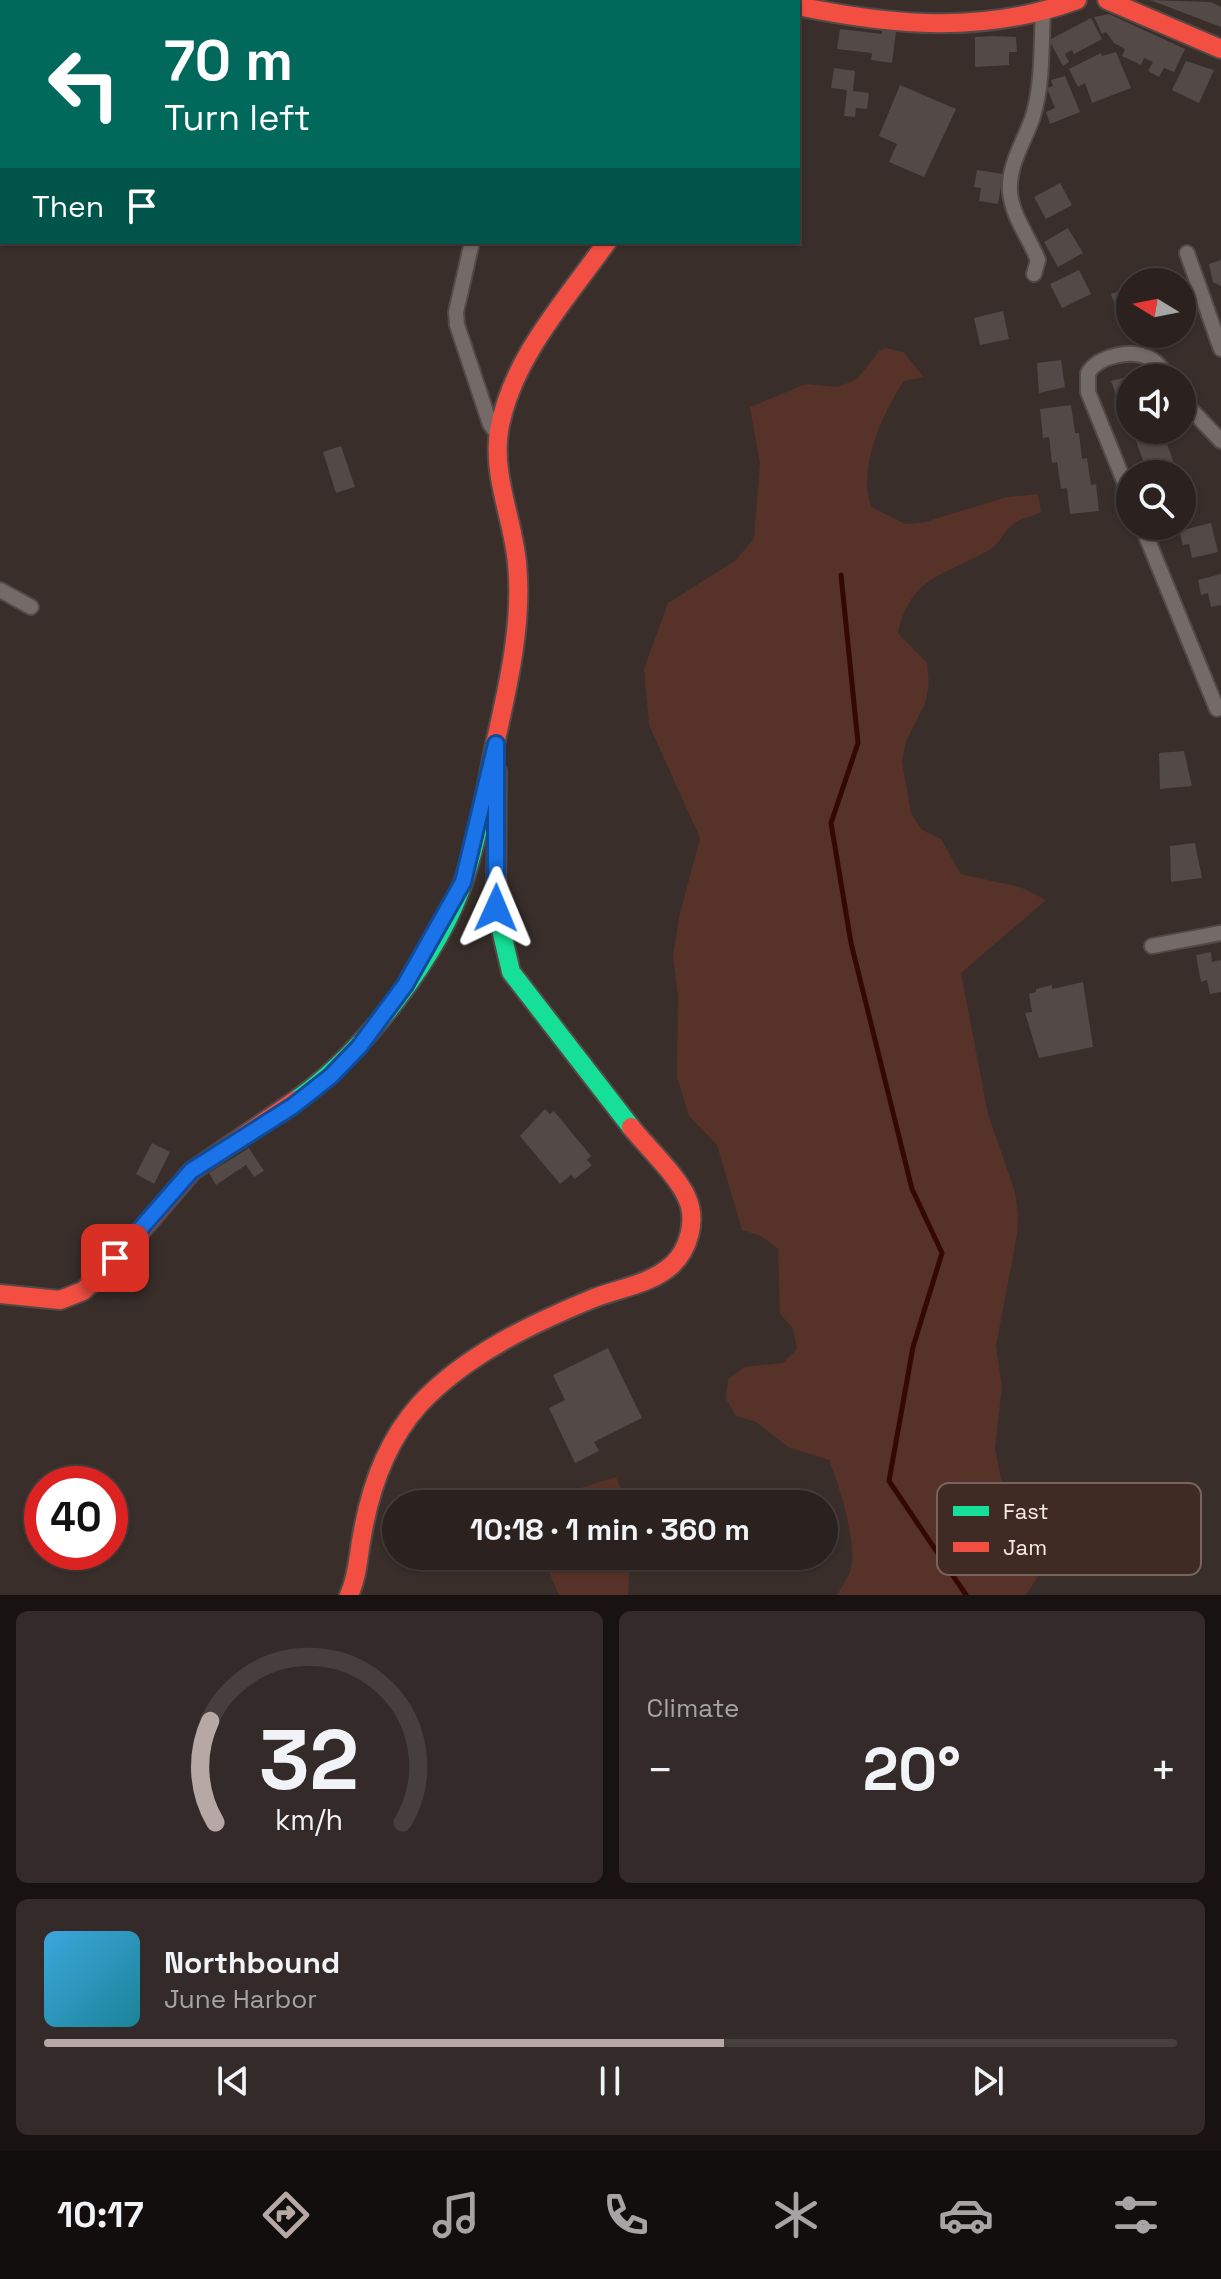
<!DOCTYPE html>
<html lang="en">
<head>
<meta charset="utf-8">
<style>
	:root { --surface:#2b2220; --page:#332a29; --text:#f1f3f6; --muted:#a6a4a5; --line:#473f3e; --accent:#b6a9a5 }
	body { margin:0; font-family:"Space Grotesk",sans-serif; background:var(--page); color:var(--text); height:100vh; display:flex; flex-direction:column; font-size:30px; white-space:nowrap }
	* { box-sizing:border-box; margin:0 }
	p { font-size:26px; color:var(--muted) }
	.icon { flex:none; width:44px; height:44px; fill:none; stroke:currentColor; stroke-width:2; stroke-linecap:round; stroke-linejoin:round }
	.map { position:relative; height:1595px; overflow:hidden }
	.sheet { display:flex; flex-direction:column; gap:16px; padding:16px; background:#181312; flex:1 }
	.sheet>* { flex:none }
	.guide { position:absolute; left:0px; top:0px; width:800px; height:244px; box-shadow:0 2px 6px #0004,0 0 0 2px var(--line); background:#00695c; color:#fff; overflow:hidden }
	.needle { width:52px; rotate:280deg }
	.controls { position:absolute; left:1116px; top:268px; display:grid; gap:16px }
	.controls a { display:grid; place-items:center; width:80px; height:80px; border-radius:50%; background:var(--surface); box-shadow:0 2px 6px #0004,0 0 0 2px var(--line); font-size:40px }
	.speed { position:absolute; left:24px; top:1466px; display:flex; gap:16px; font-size:40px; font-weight:700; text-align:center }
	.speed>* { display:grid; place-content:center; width:104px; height:104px; border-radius:50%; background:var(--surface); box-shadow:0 2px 6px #0004,0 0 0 2px var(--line); line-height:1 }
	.speed .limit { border:12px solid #d22; background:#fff; color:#111 }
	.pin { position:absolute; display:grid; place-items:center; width:68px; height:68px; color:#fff; margin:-34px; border-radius:16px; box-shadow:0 4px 12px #0006 }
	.me { position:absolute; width:88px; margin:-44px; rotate:1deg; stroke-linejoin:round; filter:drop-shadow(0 0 6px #0008) }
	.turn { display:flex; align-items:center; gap:28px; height:168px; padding:0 32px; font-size:36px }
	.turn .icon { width:104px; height:104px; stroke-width:2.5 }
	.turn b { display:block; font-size:56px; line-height:68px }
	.then { display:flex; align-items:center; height:76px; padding:0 32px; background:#0003; gap:16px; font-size:30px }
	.big { font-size:60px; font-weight:600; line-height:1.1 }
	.sheet .card { flex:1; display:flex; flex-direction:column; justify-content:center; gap:12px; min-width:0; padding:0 28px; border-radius:12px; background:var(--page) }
	.sheet .dial { align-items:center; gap:0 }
	.dial svg { height:208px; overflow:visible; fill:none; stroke:var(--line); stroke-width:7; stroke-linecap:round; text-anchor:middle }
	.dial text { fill:var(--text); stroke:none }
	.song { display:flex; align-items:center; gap:24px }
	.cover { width:96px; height:96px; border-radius:12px; background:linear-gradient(135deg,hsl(200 70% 55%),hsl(190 70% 35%)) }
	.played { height:8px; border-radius:4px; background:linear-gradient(90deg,var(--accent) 60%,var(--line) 60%) }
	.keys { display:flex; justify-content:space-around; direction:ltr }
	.heat { display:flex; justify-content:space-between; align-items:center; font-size:44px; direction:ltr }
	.sheet .tiles { flex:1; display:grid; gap:16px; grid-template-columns:1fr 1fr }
	.card:last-child { grid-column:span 2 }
	.trip { position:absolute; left:382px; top:1490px; width:456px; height:80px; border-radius:40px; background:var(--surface); box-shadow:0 2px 6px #0004,0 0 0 2px var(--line); font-weight:600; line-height:80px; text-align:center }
	.tabs { display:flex; height:128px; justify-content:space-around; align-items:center; background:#110e0d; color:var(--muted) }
	.tabs .icon { width:56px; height:56px }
	.tabs .on { color:var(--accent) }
	.tabs b { font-size:36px; color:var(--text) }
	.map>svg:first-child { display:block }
</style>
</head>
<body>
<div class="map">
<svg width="1221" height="1595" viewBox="0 0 1221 1595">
	<rect width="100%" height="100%" fill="#392e2a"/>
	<!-- green -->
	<path fill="#563228" d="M 0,0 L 137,2 L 2,2 L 0,239 Z
		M 886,348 L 903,352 L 924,377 L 904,381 C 882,414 858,467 871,507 L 906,524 L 925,522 L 1007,497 L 1038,494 L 1041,512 C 1032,517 1018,519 1012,525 C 1001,534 1002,543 986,552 C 942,576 911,577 898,633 L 927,663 L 929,684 L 925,704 L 906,741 L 902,762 L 911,813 L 922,830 L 941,839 L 961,874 L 1020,887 L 1046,900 L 961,973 L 988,1114 L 1015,1192 L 1018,1214 L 1017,1235 L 996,1346 L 1002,1387 L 995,1448 L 1001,1479 L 1041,1572 L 1026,1595 L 837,1595 C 841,1588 846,1580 850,1572 C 859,1548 839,1484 829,1460 L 788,1447 L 756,1422 L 736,1416 L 726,1399 L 728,1379 L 744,1367 L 783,1363 L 797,1349 L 793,1329 L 780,1314 L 778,1249 L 761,1236 L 742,1230 L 717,1145 L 689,1116 L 677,1077 L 678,996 L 673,956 L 679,917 L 700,838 L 649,725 L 644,669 L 668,603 L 736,560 L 754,538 L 760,464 L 750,407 L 806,384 L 838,387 L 857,379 L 879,351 Z
		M 616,1477 L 627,1504 L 554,1504 L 581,1488 Z
		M 542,1556 L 630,1556 L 628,1595 L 559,1595 Z"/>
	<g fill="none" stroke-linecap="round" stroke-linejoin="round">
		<!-- stream -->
		<path stroke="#340904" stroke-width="5" d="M 841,575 L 858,743 L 831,823 L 851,943 L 912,1189 L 942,1253 L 913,1347 L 889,1481 L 966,1595"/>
	</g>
	<!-- building -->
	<path fill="#534946" d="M 1150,0 L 1211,2 L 1221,7 L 1221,27 Z
		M 1109,14 L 1185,49 L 1174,72 L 1164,68 L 1159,77 L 1148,71 L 1153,62 L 1144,58 L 1141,65 L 1122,56 L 1125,49 L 1114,43 L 1106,32 L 1102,34 L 1094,17 Z
		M 1091,18 L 1102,39 L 1074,54 L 1072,50 L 1065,54 L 1069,62 L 1063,66 L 1049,40 Z
		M 840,29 L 882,34 L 882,29 L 896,31 L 892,63 L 871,60 L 872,53 L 837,49 Z
		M 993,36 L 1016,37 L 1017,52 L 1009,52 L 1009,65 L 975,67 L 975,37 Z
		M 1116,52 L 1131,88 L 1092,103 L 1085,83 L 1078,87 L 1069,69 L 1101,53 L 1102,56 Z
		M 1186,61 L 1214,70 L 1199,103 L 1172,90 Z
		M 834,68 L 855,71 L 853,91 L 869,93 L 867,109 L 856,108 L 855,117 L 844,116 L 847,90 L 831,88 Z
		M 1065,76 L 1080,112 L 1050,124 L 1046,112 L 1055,108 L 1047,88 L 1053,86 L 1051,80 Z
		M 900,85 L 956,109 L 924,177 L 889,162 L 897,144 L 879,136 Z
		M 977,170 L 1003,174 L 998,204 L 979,201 L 981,188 L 974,187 Z
		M 1060,183 L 1072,205 L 1046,219 L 1034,197 Z
		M 1068,228 L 1083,253 L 1058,267 L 1044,242 Z
		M 1221,260 L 1221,286 L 1213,282 L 1209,264 Z
		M 1079,270 L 1091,294 L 1062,308 L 1050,284 Z
		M 1130,287 L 1130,324 L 1129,324 L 1124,309 L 1117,311 L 1111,294 Z
		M 1003,311 L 1009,339 L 980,345 L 974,318 Z
		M 1061,360 L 1065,387 L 1039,393 L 1037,363 Z
		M 1139,374 L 1140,378 L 1130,378 L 1130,426 L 1127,426 L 1111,381 Z
		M 1071,405 L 1075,433 L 1079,433 L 1082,459 L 1087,458 L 1091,485 L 1096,484 L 1099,511 L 1070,514 L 1067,488 L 1061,489 L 1057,462 L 1052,463 L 1049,437 L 1043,438 L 1040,409 Z
		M 1132,430 L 1162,430 L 1176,469 L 1180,468 L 1182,474 L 1148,474 Z
		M 341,446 L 355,487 L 336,493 L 323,452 Z
		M 1211,523 L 1218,552 L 1192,558 L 1189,544 L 1183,545 L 1179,531 Z
		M 1221,574 L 1221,605 L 1211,607 L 1208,593 L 1201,595 L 1198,580 Z
		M 1184,751 L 1192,786 L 1160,789 L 1159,753 Z
		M 1195,843 L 1202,878 L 1171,882 L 1170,846 Z
		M 1211,952 L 1212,962 L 1221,960 L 1221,992 L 1210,994 L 1207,980 L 1201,982 L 1196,955 Z
		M 1083,982 L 1093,1047 L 1039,1058 L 1025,1013 L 1032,1012 L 1029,994 L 1036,992 L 1036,989 L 1052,985 L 1052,989 Z
		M 545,1109 L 550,1114 L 554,1111 L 591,1156 L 587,1160 L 592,1165 L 575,1179 L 571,1175 L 560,1184 L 520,1136 Z
		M 152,1143 L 170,1152 L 154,1184 L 136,1174 Z
		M 249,1148 L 264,1171 L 254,1177 L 246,1165 L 216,1185 L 209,1173 Z
		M 608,1348 L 642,1418 L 594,1442 L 599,1451 L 575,1463 L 549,1408 L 565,1400 L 553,1375 Z"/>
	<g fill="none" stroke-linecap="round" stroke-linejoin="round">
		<defs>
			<path id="street" d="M 432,0 L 432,2
				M 472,242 L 456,312 L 457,325 L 490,424 L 498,435
				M 1187,253 L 1221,349
				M 1034,274 L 1038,260 C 1029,237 1012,216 1010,192 C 1008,164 1025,141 1033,116 C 1043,83 1041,46 1043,12
				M 1182,400 L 1221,441
				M 1130,496 L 1088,392 L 1088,373 C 1098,356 1133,348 1151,359 C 1159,363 1163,371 1168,378
				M 1142,526 L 1217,709
				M 0,590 L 31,607
				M 1152,946 L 1221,933"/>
			<path id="fast" d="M 497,772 L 496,908 L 511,972 L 631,1127
				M 296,1100 C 363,1053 440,955 465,877 C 479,834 486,788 495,744"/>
			<path id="jam" d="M 762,0 L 778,2
				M 1107,0 L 1221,49
				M 699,2 L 712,0
				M 798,6 C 893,26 984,34 1077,0
				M 495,744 C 508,686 523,623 517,563 C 513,519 492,476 499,431 C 511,359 566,300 607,242
				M 0,1294 L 60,1300 L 83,1291 L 115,1261 L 192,1171 L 296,1100
				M 349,1595 C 358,1576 358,1556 362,1536 C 370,1488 386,1442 419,1405 C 465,1355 533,1323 594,1298 C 620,1288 651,1284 672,1265 C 689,1249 697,1220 687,1198 C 678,1176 646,1146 631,1127"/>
		</defs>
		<!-- street casing -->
		<use href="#street" stroke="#544946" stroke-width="18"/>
		<!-- fast casing -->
		<use href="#fast" stroke="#544946" stroke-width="22"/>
		<!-- jam casing -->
		<use href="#jam" stroke="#544946" stroke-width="22"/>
		<!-- street -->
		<use href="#street" stroke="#746a67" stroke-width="14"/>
		<!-- fast -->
		<use href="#fast" stroke="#16e098" stroke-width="18"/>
		<!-- jam -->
		<use href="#jam" stroke="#f24e42" stroke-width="18"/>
	</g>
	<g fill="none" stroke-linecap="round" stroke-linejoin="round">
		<defs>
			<path id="route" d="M 115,1258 L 191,1171 L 293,1106 L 331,1076 L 359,1047 L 405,985 L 463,882 L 496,744 L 496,908"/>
		</defs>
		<!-- route casing -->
		<use href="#route" stroke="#114b97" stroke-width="20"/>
		<!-- route -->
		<use href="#route" stroke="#1a73e8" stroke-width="14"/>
	</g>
	<!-- legend -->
	<rect x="937" y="1483" width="264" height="92" rx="12" fill="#3f2a24" stroke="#77645e" stroke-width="2"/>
	<rect x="953" y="1506" width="36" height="10" fill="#16e098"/>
	<rect x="953" y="1542" width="36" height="10" fill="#f24e42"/>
	<g font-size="22" fill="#faebe7">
		<text x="1003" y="1519">Fast</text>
		<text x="1003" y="1555">Jam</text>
	</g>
</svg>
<div class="controls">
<a><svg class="needle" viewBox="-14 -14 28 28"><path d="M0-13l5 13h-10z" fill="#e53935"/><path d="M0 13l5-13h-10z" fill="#a6a4a5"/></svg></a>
<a><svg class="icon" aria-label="sound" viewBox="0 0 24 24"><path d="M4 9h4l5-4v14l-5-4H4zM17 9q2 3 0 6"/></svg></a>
<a><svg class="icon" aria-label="search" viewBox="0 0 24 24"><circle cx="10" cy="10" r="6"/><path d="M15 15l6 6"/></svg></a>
</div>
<div class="speed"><div class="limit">40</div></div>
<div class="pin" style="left:115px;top:1258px;background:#d93025"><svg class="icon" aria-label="arrive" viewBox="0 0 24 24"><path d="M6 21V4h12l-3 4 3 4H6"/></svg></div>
<svg class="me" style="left:496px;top:908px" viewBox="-20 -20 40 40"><path d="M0-17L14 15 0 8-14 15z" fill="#1a73e8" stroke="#fff" stroke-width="4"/></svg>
<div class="trip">10:18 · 1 min · 360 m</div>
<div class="guide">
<div class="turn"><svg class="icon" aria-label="left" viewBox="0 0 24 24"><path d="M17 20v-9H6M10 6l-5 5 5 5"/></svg><div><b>70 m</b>Turn left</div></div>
<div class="then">Then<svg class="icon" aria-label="arrive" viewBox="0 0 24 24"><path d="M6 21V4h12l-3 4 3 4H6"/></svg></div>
</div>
</div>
<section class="sheet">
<div class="tiles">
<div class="card dial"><svg viewBox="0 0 100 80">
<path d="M14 69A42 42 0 1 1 86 69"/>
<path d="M14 69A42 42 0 0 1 12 30" stroke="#b6a9a5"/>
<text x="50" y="56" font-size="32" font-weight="700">32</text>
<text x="50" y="72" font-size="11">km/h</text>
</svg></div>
<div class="card"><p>Climate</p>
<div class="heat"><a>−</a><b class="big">20°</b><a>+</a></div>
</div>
<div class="card">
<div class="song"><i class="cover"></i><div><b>Northbound</b><p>June Harbor</p></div></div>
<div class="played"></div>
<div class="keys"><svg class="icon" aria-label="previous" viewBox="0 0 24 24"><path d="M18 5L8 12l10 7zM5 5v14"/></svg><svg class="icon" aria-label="pause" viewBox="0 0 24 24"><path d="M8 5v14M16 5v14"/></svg><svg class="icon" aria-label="next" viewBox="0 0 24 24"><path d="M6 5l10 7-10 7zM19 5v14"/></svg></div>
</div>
</div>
</section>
<nav class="tabs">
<b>10:17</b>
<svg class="icon on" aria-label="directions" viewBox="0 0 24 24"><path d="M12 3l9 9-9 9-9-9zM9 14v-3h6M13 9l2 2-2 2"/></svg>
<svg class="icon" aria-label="music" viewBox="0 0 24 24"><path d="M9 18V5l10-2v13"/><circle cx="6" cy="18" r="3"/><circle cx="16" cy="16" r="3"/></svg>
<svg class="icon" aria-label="phone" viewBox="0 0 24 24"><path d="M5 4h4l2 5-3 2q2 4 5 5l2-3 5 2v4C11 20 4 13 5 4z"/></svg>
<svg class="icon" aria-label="climate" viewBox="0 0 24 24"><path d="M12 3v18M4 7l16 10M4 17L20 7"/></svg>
<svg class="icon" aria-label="car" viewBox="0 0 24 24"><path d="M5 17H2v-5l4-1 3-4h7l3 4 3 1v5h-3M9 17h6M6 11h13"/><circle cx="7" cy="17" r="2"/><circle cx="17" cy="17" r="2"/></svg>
<svg class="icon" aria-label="filters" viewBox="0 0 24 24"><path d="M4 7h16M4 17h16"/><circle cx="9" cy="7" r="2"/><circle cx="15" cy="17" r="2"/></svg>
</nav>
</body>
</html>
